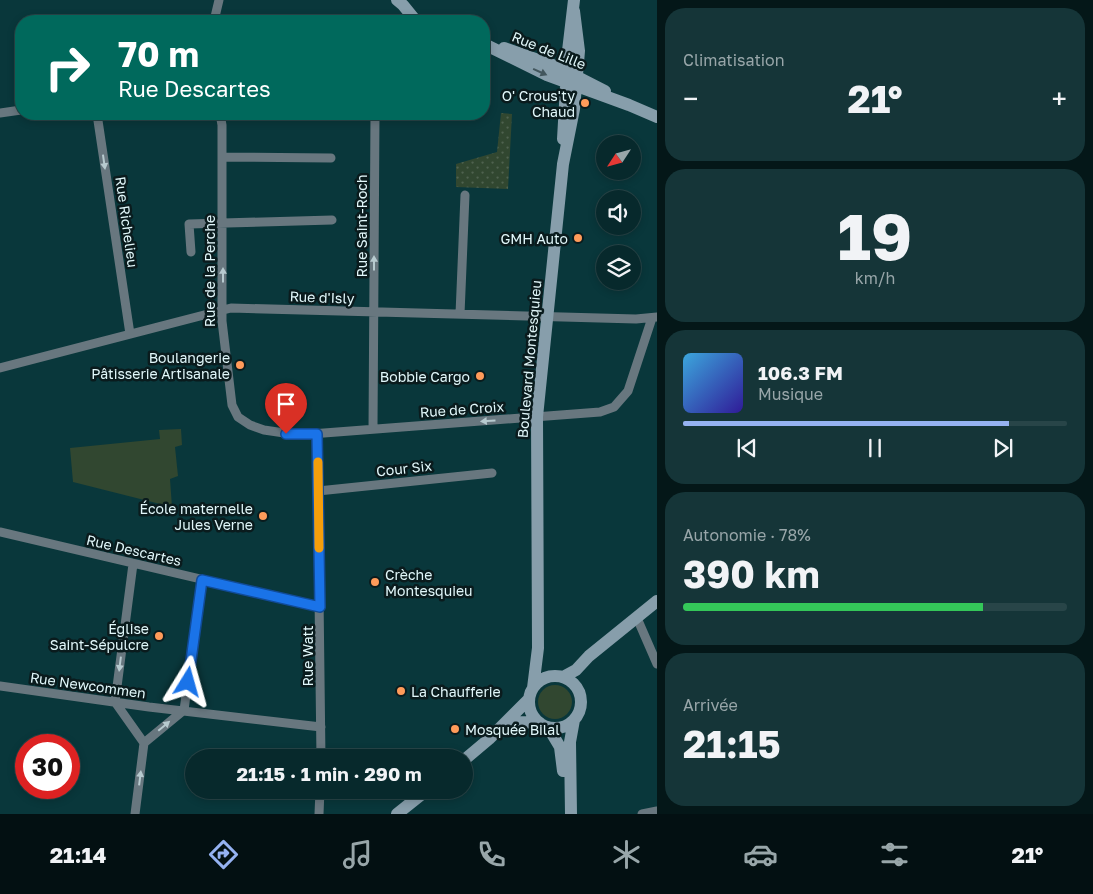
<!DOCTYPE html>
<html lang="fr">
<head>
<meta charset="utf-8">
<style>
	:root { --surface:#07292c; --page:#153538; --text:#f1f3f6; --muted:#98a6a9; --line:#284548; --accent:#95b2f1 }
	body { margin:0; font-family:"Golos Text",sans-serif; background:var(--page); color:var(--text); height:100vh; display:flex; flex-direction:column; font-size:19px; white-space:nowrap }
	* { box-sizing:border-box; margin:0 }
	p { font-size:16px; color:var(--muted) }
	.icon { flex:none; width:28px; height:28px; fill:none; stroke:currentColor; stroke-width:2; stroke-linecap:round; stroke-linejoin:round }
	.map { position:relative; flex:1; overflow:hidden }
	.panel { display:flex; flex-direction:column; gap:8px; padding:8px; background:#041718; width:436px }
	.panel>* { flex:none }
	.banner { position:absolute; left:15px; top:15px; width:475px; height:105px; border-radius:20px; box-shadow:0 2px 8px #0003,0 0 0 1px var(--line); background:#00695c; color:#fff; overflow:hidden }
	.needle { width:32px; rotate:234deg }
	.controls { position:absolute; left:596px; top:135px; display:grid; gap:10px }
	.controls a { display:grid; place-items:center; width:45px; height:45px; border-radius:50%; background:var(--surface); box-shadow:0 2px 8px #0003,0 0 0 1px var(--line); font-size:25px }
	.speed { position:absolute; left:15px; top:734px; display:flex; gap:10px; font-size:25px; font-weight:700; text-align:center }
	.speed>* { display:grid; place-content:center; width:65px; height:65px; border-radius:50%; background:var(--surface); box-shadow:0 2px 8px #0003,0 0 0 1px var(--line); line-height:1 }
	.speed .limit { border:8px solid #d22; background:#fff; color:#111 }
	.pin { position:absolute; display:grid; place-items:center; width:42px; height:42px; color:#fff; margin:-51px -21px; border-radius:50% 50% 50% 0; rotate:-45deg; box-shadow:0 0 5px #0007 }
	.pin .icon { rotate:45deg }
	.me { position:absolute; width:55px; margin:-28px; rotate:8deg; stroke-linejoin:round; filter:drop-shadow(0 0 4px #0008) }
	.turn { display:flex; align-items:center; gap:18px; height:105px; padding:0 20px; font-size:22px }
	.turn .icon { width:65px; height:65px; stroke-width:2.5 }
	.turn b { display:block; font-size:35px; line-height:42px }
	.big { font-size:38px; font-weight:700; line-height:1.1 }
	.panel .widget { flex:1; display:flex; flex-direction:column; justify-content:center; gap:8px; min-width:0; padding:0 18px; border-radius:20px; background:var(--page) }
	.panel .dial { align-items:center; gap:0 }
	.dial b { font-size:65px; line-height:1 }
	.song { display:flex; align-items:center; gap:15px }
	.cover { width:60px; height:60px; border-radius:8px; background:linear-gradient(135deg,hsl(200 70% 55%),hsl(250 70% 35%)) }
	.played { height:5px; border-radius:2px; background:linear-gradient(90deg,var(--accent) 85%,var(--line) 85%) }
	.keys { display:flex; justify-content:space-around; direction:ltr }
	.heat { display:flex; justify-content:space-between; align-items:center; font-size:28px; direction:ltr }
	.charge { height:8px; border-radius:4px; background:linear-gradient(90deg,#34c759 78%,var(--line) 0) }
	.trip { position:absolute; left:185px; top:749px; width:288px; height:50px; border-radius:25px; background:var(--surface); box-shadow:0 2px 8px #0003,0 0 0 1px var(--line); font-weight:700; line-height:50px; text-align:center }
	.menu { display:flex; height:80px; justify-content:space-around; align-items:center; background:#031012; color:var(--muted) }
	.menu .icon { width:35px; height:35px }
	.menu .selected { color:var(--accent) }
	.menu b { font-size:22px; color:var(--text) }
	main { display:flex; flex:1; min-height:0 }
	.map>svg:first-child { display:block }
</style>
</head>
<body>
<main>
<div class="map">
<svg width="657" height="814" viewBox="0 0 657 814">
	<defs>
		<pattern id="park-dots" width="8" height="8" patternUnits="userSpaceOnUse" patternTransform="scale(1.25)"><rect width="8" height="8" fill="#314730"/><path d="M2 2h.1M6 6h.1" fill="none" stroke="#4f624f" stroke-width="1.8" stroke-linecap="round"/></pattern>
	</defs>
	<rect width="100%" height="100%" fill="#09373b"/>
	<!-- grass -->
	<path fill="#314730" d="M 181,429 L 182,445 L 175,447 L 178,476 L 170,479 L 172,507 L 73,482 L 70,448 L 160,439 L 159,430 Z
		M538 702a17 17 0 1 1 34 0a17 17 0 1 1-34 0Z"/>
	<!-- park -->
	<path fill="url(#park-dots)" d="M 501,113 L 512,114 L 508,189 L 456,187 L 456,164 L 497,152 Z"/>
	<g fill="none" stroke-linecap="round" stroke-linejoin="round">
		<!-- street -->
		<path stroke="#68777f" stroke-width="9" d="M 214,21 L 219,0
			M 0,113 L 21,110
			M 97,114 L 130,334
			M 220,114 L 222,125 L 222,321 L 232,405 L 238,417 L 250,425 L 264,430 L 298,435 L 600,412 L 614,407 L 628,391 L 652,318
			M 222,157 L 331,158
			M 191,252 L 189,224 L 332,220
			M 460,314 L 465,195
			M 0,368 L 231,308 L 636,319 L 657,317
			M 373,429 L 375,114
			M 317,434 L 321,758
			M 318,491 L 492,473
			M 0,532 L 320,607
			M 133,564 L 115,702 L 144,743
			M 637,618 L 657,664
			M 0,686 L 149,707 L 321,727
			M 144,743 L 184,710 L 202,580
			M 135,814 L 144,743
			M 319,814 L 320,790
			M 642,814 L 657,811"/>
		<!-- secondary -->
		<path stroke="#879eab" stroke-width="12" d="M 397,0 L 403,5 L 416,21
			M 440,21 L 442,21
			M 484,44 L 547,75 L 629,105 L 657,117
			M 504,48 L 558,67 L 605,91
			M 563,139 L 568,51 L 574,0
			M529 702a26 26 0 1 1 52 0a26 26 0 1 1-52 0Z
			M 563,677 L 576,670 L 589,656 L 657,601
			M 533,688 L 538,648 L 537,417 L 563,164 L 574,109 L 579,51 L 574,11
			M 548,727 L 560,747 L 563,771
			M 505,728 L 520,722 L 540,723
			M 464,760 L 489,739 L 529,699
			M 397,814 L 427,790
			M 571,814 L 570,742 L 574,720"/>
	</g>
	<!-- one-way arrows -->
	<defs><path id="oneway-solid" d="M-6-.8H1V-3.2L6.5 0L1 3.2V.8H-6Z" transform="scale(1.25)"/></defs>
	<use fill="#42565d" href="#oneway-solid" transform="translate(540 72) rotate(24)"/>
	<g fill="#b7cacf">
		<use href="#oneway-solid" transform="translate(104 162) rotate(82)"/>
		<use href="#oneway-solid" transform="translate(374 263) rotate(-90)"/>
		<use href="#oneway-solid" transform="translate(223 275) rotate(-90)"/>
		<use href="#oneway-solid" transform="translate(488 421) rotate(176)"/>
		<use href="#oneway-solid" transform="translate(120 664) rotate(97)"/>
		<use href="#oneway-solid" transform="translate(164 726) rotate(-40)"/>
		<use href="#oneway-solid" transform="translate(140 778) rotate(-83)"/>
	</g>
	<g fill="none" stroke-linecap="round" stroke-linejoin="round">
		<defs>
			<path id="route" d="M 188,682 L 202,580 L 320,607 L 317,434 L 286,434"/>
		</defs>
		<!-- route casing -->
		<use href="#route" stroke="#114b97" stroke-width="12"/>
		<!-- route -->
		<use href="#route" stroke="#1a73e8" stroke-width="9"/>
		<!-- slow -->
		<path stroke="#f59e0b" stroke-width="9" d="M 318,462 L 319,548"/>
	</g>
	<!-- markers -->
	<g fill="#ff9b5a" stroke="#0a1b1d" stroke-width="2">
		<circle cx="585" cy="103" r="5"/>
		<circle cx="578" cy="238" r="5"/>
		<circle cx="240" cy="365" r="5"/>
		<circle cx="480" cy="376" r="5"/>
		<circle cx="263" cy="516" r="5"/>
		<circle cx="375" cy="582" r="5"/>
		<circle cx="159" cy="636" r="5"/>
		<circle cx="401" cy="691" r="5"/>
		<circle cx="455" cy="729" r="5"/>
	</g>
	<g text-anchor="middle" dominant-baseline="central" stroke-width="5" stroke-linejoin="round" paint-order="stroke">
		<!-- street labels -->
		<g font-size="14" fill="#e1f7fa" stroke="#0a1b1d">
			<text transform="translate(549 50) rotate(22)">Rue de Lille</text>
			<text transform="translate(127 222) rotate(82)">Rue Richelieu</text>
			<text transform="translate(361 226) rotate(-90)">Rue Saint-Roch</text>
			<text transform="translate(209 271) rotate(-90)">Rue de la Perche</text>
			<text transform="translate(322 297) rotate(2)">Rue d'Isly</text>
			<text transform="translate(529 359) rotate(-85)">Boulevard Montesquieu</text>
			<text transform="translate(462 409) rotate(-4)">Rue de Croix</text>
			<text transform="translate(404 468) rotate(-6)">Cour Six</text>
			<text transform="translate(134 550) rotate(13)">Rue Descartes</text>
			<text transform="translate(307 656) rotate(-90)">Rue Watt</text>
			<text transform="translate(88 685) rotate(8)">Rue Newcommen</text>
		</g>
		<!-- poi labels -->
		<g font-size="14" fill="#e1f7fa" stroke="#0a1b1d" text-anchor="end">
			<text x="575" y="95">O' Crous'ty<tspan x="575" dy="16">Chaud</tspan></text>
			<text x="568" y="238">GMH Auto</text>
			<text x="230" y="357">Boulangerie<tspan x="230" dy="16">Pâtisserie Artisanale</tspan></text>
			<text x="470" y="376">Bobbie Cargo</text>
			<text x="253" y="508">École maternelle<tspan x="253" dy="16">Jules Verne</tspan></text>
			<text x="385" y="574" text-anchor="start">Crèche<tspan x="385" dy="16">Montesquieu</tspan></text>
			<text x="149" y="628">Église<tspan x="149" dy="16">Saint-Sépulcre</tspan></text>
			<text x="411" y="691" text-anchor="start">La Chaufferie</text>
			<text x="465" y="729" text-anchor="start">Mosquée Bilal</text>
		</g>
	</g>
</svg>
<div class="controls">
<a><svg class="needle" viewBox="-14 -14 28 28"><path d="M0-13l5 13h-10z" fill="#e53935"/><path d="M0 13l5-13h-10z" fill="#98a6a9"/></svg></a>
<a><svg class="icon" aria-label="sound" viewBox="0 0 24 24"><path d="M4 9h4l5-4v14l-5-4H4zM17 9q2 3 0 6"/></svg></a>
<a><svg class="icon" aria-label="layers" viewBox="0 0 24 24"><path d="M12 4l9 5-9 5-9-5zM3 14l9 5 9-5"/></svg></a>
</div>
<div class="speed"><div class="limit">30</div></div>
<div class="pin" style="left:286px;top:434px;background:#d93025"><svg class="icon" aria-label="arrive" viewBox="0 0 24 24"><path d="M6 21V4h12l-3 4 3 4H6"/></svg></div>
<svg class="me" style="left:188px;top:682px" viewBox="-20 -20 40 40"><path d="M0-17L14 15 0 8-14 15z" fill="#1a73e8" stroke="#fff" stroke-width="4"/></svg>
<div class="trip">21:15 · 1 min · 290 m</div>
<div class="banner">
<div class="turn"><svg class="icon" aria-label="right" viewBox="0 0 24 24"><path d="M7 20v-9h11M14 6l5 5-5 5"/></svg><div><b>70 m</b>Rue Descartes</div></div>
</div>
</div>
<section class="panel">
<div class="widget"><p>Climatisation</p>
<div class="heat"><a>−</a><b class="big">21°</b><a>+</a></div>
</div>
<div class="widget dial"><b>19</b><p>km/h</p></div>
<div class="widget">
<div class="song"><i class="cover"></i><div><b>106.3 FM</b><p>Musique</p></div></div>
<div class="played"></div>
<div class="keys"><svg class="icon" aria-label="previous" viewBox="0 0 24 24"><path d="M18 5L8 12l10 7zM5 5v14"/></svg><svg class="icon" aria-label="pause" viewBox="0 0 24 24"><path d="M8 5v14M16 5v14"/></svg><svg class="icon" aria-label="next" viewBox="0 0 24 24"><path d="M6 5l10 7-10 7zM19 5v14"/></svg></div>
</div>
<div class="widget"><p>Autonomie · 78%</p><b class="big">390 km</b><div class="charge"></div></div>
<div class="widget"><p>Arrivée</p><b class="big">21:15</b></div>
</section>
</main>
<nav class="menu">
<b>21:14</b>
<svg class="icon selected" aria-label="directions" viewBox="0 0 24 24"><path d="M12 3l9 9-9 9-9-9zM9 14v-3h6M13 9l2 2-2 2"/></svg>
<svg class="icon" aria-label="music" viewBox="0 0 24 24"><path d="M9 18V5l10-2v13"/><circle cx="6" cy="18" r="3"/><circle cx="16" cy="16" r="3"/></svg>
<svg class="icon" aria-label="phone" viewBox="0 0 24 24"><path d="M5 4h4l2 5-3 2q2 4 5 5l2-3 5 2v4C11 20 4 13 5 4z"/></svg>
<svg class="icon" aria-label="climate" viewBox="0 0 24 24"><path d="M12 3v18M4 7l16 10M4 17L20 7"/></svg>
<svg class="icon" aria-label="car" viewBox="0 0 24 24"><path d="M5 17H2v-5l4-1 3-4h7l3 4 3 1v5h-3M9 17h6M6 11h13"/><circle cx="7" cy="17" r="2"/><circle cx="17" cy="17" r="2"/></svg>
<svg class="icon" aria-label="filters" viewBox="0 0 24 24"><path d="M4 7h16M4 17h16"/><circle cx="9" cy="7" r="2"/><circle cx="15" cy="17" r="2"/></svg>
<b>21°</b>
</nav>
</body>
</html>
